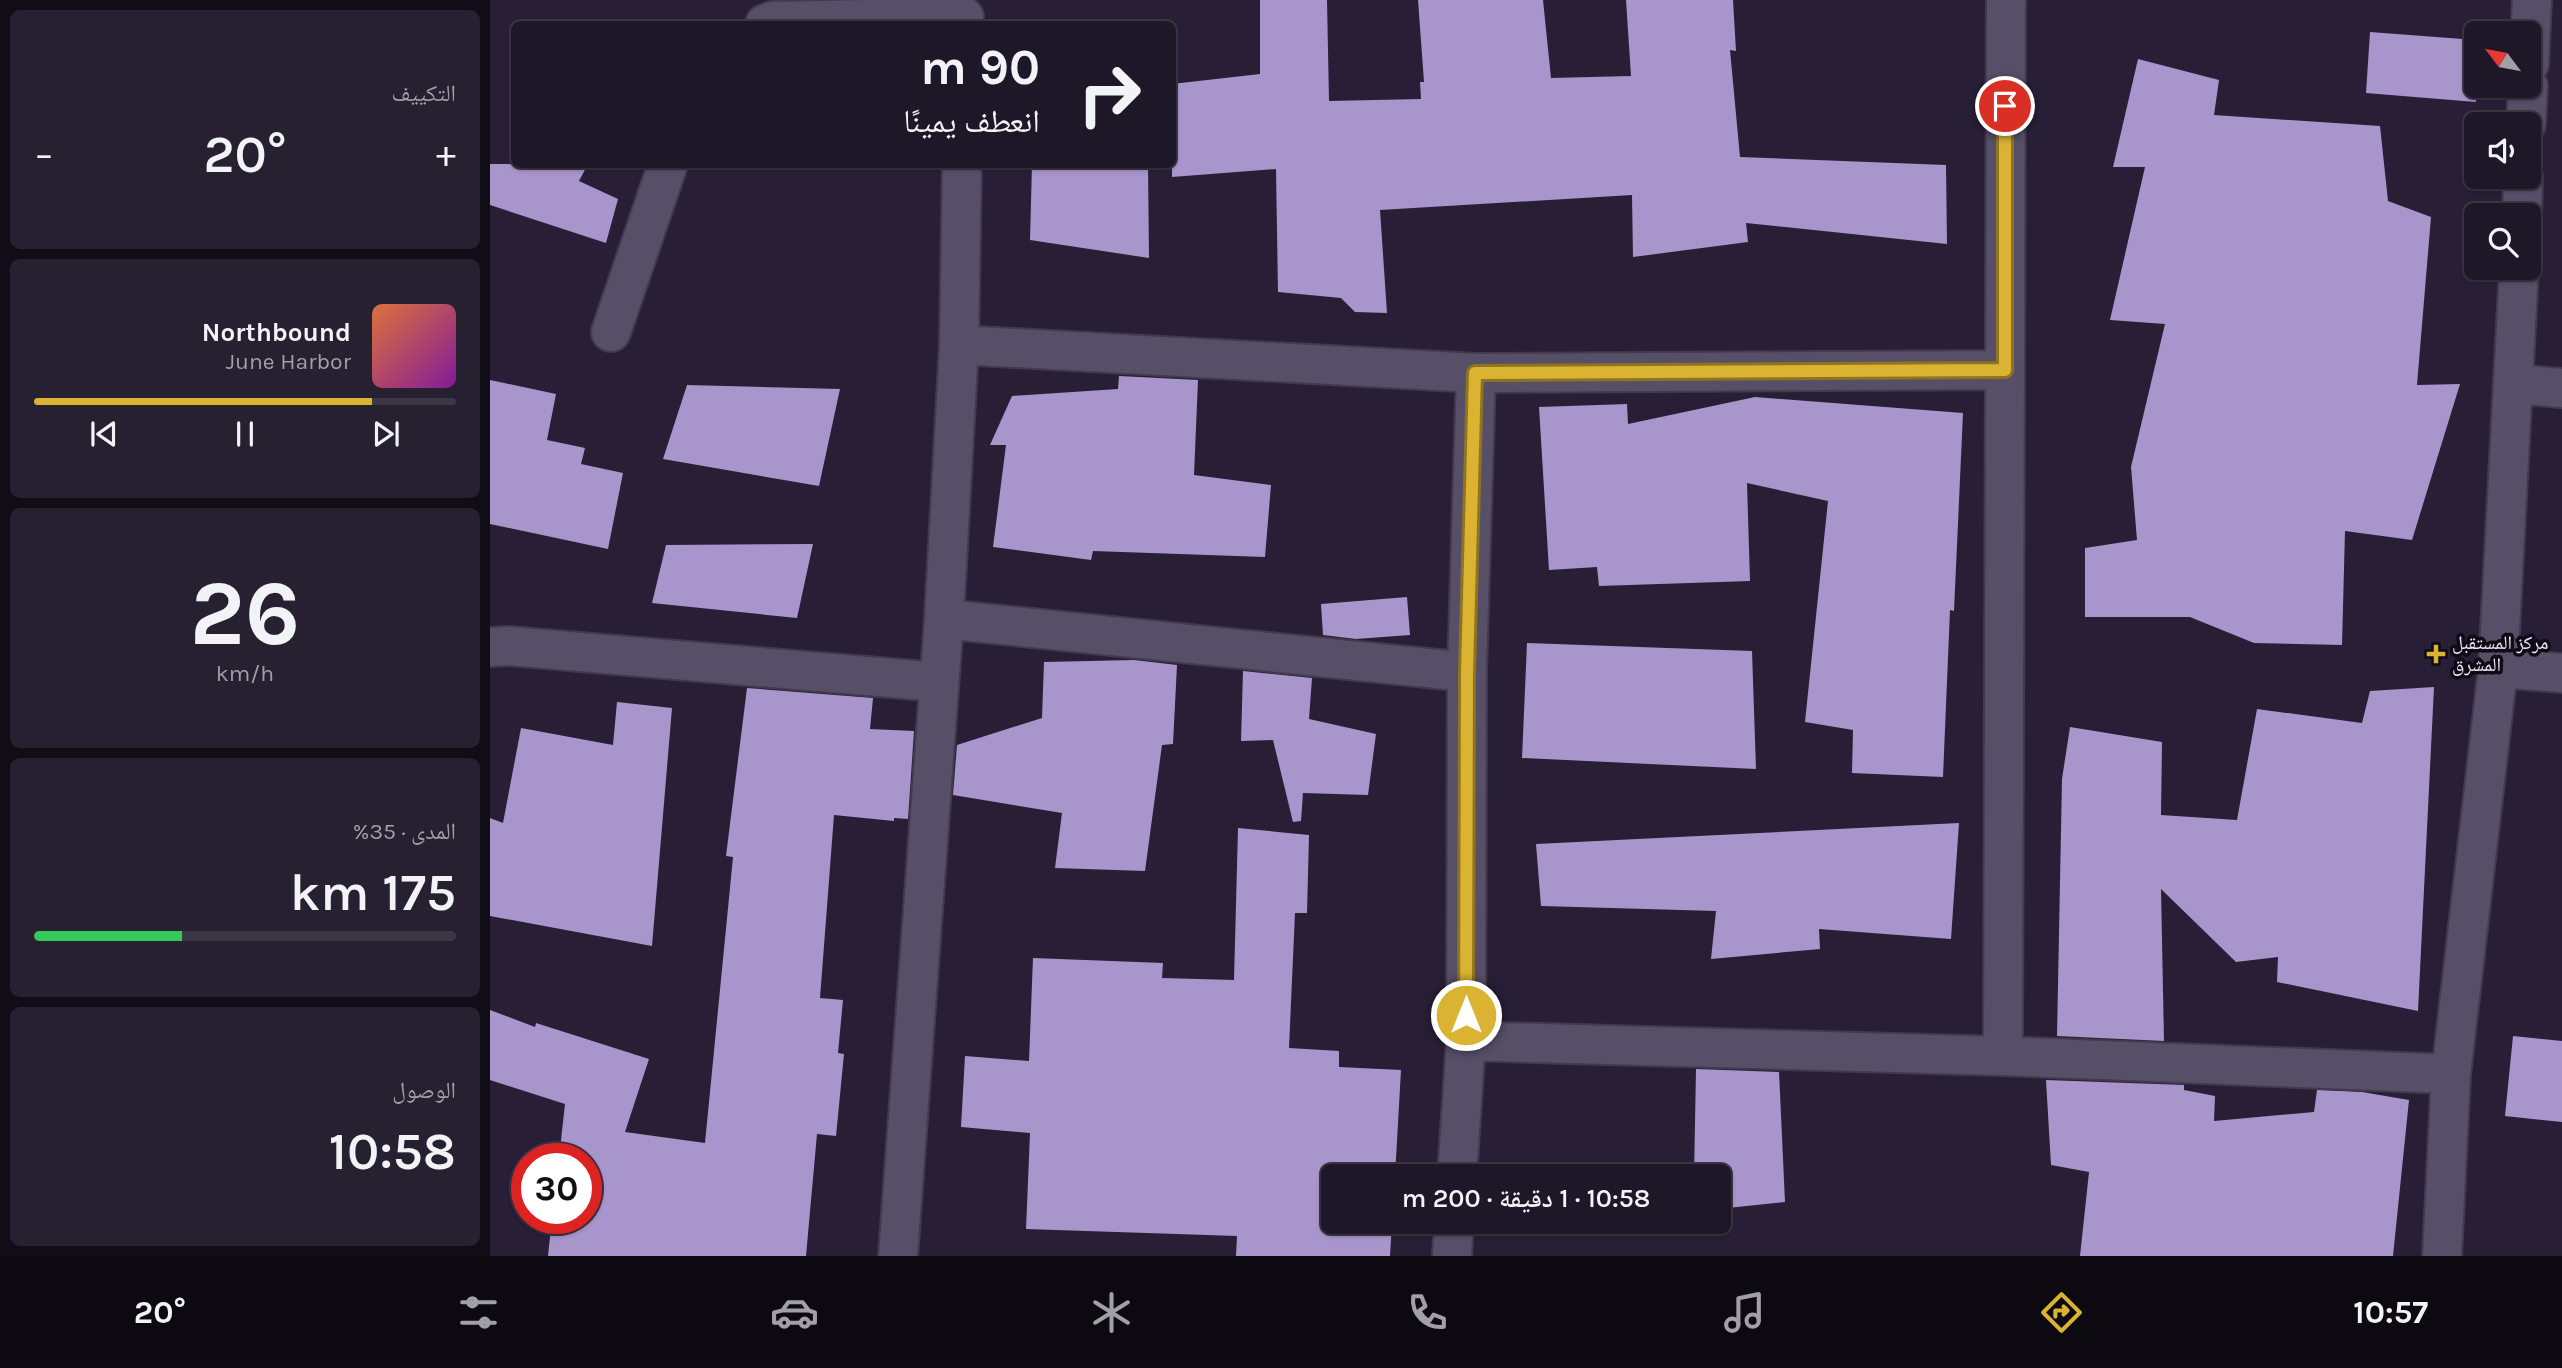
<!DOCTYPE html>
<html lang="ar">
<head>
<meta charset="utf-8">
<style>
	:root { --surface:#1e1728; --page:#262030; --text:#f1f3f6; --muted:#a19fa8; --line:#3c3645; --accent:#dab333 }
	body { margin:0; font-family:Karla,"Noto Naskh Arabic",sans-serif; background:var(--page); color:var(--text); direction:rtl; height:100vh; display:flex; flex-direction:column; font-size:26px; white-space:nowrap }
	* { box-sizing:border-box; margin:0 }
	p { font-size:23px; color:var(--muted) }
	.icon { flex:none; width:38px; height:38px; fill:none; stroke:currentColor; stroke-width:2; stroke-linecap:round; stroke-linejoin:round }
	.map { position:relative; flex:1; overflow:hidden; direction:ltr }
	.sheet { display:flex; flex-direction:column; gap:10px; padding:10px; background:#100d16; width:490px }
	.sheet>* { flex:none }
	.banner { position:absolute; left:21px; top:21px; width:665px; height:147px; border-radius:10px; box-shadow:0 2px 5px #0004,0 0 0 2px var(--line); direction:rtl; background:#1e1728; color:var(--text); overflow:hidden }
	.needle { width:46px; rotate:302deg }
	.fabs { position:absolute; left:1974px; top:21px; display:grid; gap:14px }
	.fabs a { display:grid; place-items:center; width:77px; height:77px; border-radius:10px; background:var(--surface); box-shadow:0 2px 5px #0004,0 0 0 2px var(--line); font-size:35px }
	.speed { position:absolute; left:21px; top:1143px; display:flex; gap:14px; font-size:35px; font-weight:700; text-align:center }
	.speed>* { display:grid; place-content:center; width:91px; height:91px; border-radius:50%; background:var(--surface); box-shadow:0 2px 5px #0004,0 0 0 2px var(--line); line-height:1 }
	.speed .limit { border:10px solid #d22; background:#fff; color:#111 }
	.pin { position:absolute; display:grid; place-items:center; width:60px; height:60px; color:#fff; margin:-30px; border:4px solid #fff; border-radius:50%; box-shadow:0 2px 7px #0007 }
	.me { position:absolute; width:77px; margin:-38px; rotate:0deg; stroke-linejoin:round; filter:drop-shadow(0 0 5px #0008) }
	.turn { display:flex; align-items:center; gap:24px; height:147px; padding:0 21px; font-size:32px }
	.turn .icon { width:91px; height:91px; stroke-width:2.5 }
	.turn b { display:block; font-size:49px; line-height:60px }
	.big { font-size:52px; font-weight:600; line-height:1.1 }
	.sheet .tile { flex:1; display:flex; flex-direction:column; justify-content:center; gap:10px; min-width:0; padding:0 24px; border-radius:10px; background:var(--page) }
	.sheet .dial { align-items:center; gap:0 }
	.dial b { font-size:91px; line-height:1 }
	.song { display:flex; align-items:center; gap:21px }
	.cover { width:84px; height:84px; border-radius:10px; background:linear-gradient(135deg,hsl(20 70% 55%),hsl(290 70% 35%)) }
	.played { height:7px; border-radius:4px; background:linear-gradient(90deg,var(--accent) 80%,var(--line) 80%) }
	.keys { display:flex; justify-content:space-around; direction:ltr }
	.heat { display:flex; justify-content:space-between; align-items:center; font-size:38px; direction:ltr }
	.charge { height:10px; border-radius:5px; background:linear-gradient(90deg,#34c759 35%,var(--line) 0) }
	.trip { position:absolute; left:831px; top:1164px; width:410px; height:70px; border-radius:10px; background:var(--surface); box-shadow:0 2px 5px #0004,0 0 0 2px var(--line); font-weight:600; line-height:70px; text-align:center; direction:rtl }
	.menu { display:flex; height:112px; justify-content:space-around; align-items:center; background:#0c0910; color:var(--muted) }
	.menu .icon { width:49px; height:49px }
	.menu .current { color:var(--accent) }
	.menu b { font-size:32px; color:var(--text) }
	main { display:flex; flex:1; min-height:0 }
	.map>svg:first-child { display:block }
</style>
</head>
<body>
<main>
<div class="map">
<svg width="2072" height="1256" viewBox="0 0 2072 1256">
	<rect width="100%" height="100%" fill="#281f36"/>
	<!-- building -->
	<path fill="#a895cc" d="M 770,0 L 837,0 L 839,101 L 931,99 L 930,82 L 934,82 L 928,0 L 1053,0 L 1061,78 L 1141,76 L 1136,0 L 1243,0 L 1246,51 L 1240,50 L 1250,157 L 1456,165 L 1457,244 L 1256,223 L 1258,242 L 1143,257 L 1142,195 L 890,210 L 897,313 L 865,312 L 851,298 L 788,292 L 786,169 L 682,177 L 682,84 L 770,74 Z
		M 1880,32 L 1986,40 L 1986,102 L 1876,93 Z
		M 1648,59 L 1729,80 L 1724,115 L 1890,126 L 1898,201 L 1941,217 L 1927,385 L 1970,384 L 1922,540 L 1855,531 L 1852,645 L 1764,643 L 1700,617 L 1595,617 L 1595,548 L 1647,540 L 1641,467 L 1675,324 L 1620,320 L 1655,167 L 1623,167 Z
		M 0,164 L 98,164 L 89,181 L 128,199 L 116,243 L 0,205 Z
		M 542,164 L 658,164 L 659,258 L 540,240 Z
		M 629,376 L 708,380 L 704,475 L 781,485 L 775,557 L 603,551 L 601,560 L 503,547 L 516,445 L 500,445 L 522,396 L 628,389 Z
		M 0,380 L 66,394 L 57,440 L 95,448 L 91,464 L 133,473 L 118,549 L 0,524 Z
		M 197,385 L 350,389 L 329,486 L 173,459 Z
		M 1265,397 L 1473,413 L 1464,611 L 1460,610 L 1453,777 L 1362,773 L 1363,730 L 1315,722 L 1338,501 L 1257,483 L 1260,581 L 1109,586 L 1107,567 L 1059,570 L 1049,407 L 1137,404 L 1138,424 Z
		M 323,544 L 307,618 L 162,603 L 176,545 Z
		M 917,597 L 920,635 L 866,639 L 833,635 L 831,604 Z
		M 1037,643 L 1262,651 L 1266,769 L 1032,758 Z
		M 644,660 L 687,665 L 683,744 L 672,745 L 655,871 L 565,868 L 572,813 L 463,795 L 467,745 L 552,718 L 554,662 Z
		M 753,671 L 822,678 L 819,719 L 886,734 L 878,795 L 813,793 L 811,821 L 803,822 L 783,740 L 751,741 Z
		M 1944,687 L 1928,1011 L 1787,982 L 1788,957 L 1746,962 L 1671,889 L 1674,1041 L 1567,1036 L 1572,779 L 1580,727 L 1672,742 L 1671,815 L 1747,820 L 1767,709 L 1872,723 L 1880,691 Z
		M 257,688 L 383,698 L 380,729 L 424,731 L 418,819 L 404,818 L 404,821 L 344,815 L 330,998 L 353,1000 L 348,1053 L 354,1054 L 346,1136 L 327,1134 L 316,1256 L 58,1256 L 62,1218 L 96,1218 L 96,1158 L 69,1158 L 75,1104 L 0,1080 L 0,1010 L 45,1027 L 46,1023 L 159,1059 L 135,1132 L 215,1143 L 243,857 L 236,856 Z
		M 127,702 L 182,708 L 162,946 L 0,916 L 0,818 L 13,823 L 31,728 L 123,745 Z
		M 1469,823 L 1461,939 L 1329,929 L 1330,949 L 1221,959 L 1226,911 L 1051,906 L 1046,844 Z
		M 748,828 L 819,835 L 817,913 L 805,913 L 799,1048 L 849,1051 L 849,1067 L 911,1070 L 905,1176 L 844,1176 L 844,1222 L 902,1222 L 900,1256 L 746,1256 L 747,1236 L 536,1229 L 540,1133 L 471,1127 L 475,1056 L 539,1061 L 543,958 L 673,963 L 672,978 L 744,980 Z
		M 2023,1036 L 2072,1041 L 2072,1122 L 2015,1116 Z
		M 1206,1069 L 1289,1072 L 1295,1202 L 1228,1209 L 1228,1176 L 1204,1176 Z
		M 1556,1080 L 1694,1085 L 1694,1090 L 1725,1096 L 1724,1121 L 1824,1112 L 1827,1090 L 1872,1092 L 1919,1100 L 1903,1256 L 1590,1256 L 1599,1172 L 1561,1165 Z"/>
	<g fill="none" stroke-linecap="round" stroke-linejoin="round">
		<defs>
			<path id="street" d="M 275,24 L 283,21 L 474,17
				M 2039,64 L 2042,0
				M 2036,124 L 2038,86
				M 2032,215 L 2033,177
				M 121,332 L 178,164
				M 469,345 L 986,373 L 1515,370
				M 2023,384 L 2072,388
				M 454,619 L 977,672
				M 0,647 L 18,646 L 449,682
				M 2008,668 L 2072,673
				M 976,1041 L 1513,1056 L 1961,1074
				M 1513,1056 L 1516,0
				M 967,1176 L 976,1041 L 977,672 L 986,373
				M 408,1256 L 454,619 L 469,345 L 472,164
				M 962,1256 L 964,1222
				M 1952,1256 L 1961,1074 L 2008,668 L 2029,268"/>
		</defs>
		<!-- street casing -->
		<use href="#street" stroke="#423a4d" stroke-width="42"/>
		<!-- street -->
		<use href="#street" stroke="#574e68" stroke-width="38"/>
	</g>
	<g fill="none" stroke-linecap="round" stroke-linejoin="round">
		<defs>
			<path id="route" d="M 976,1015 L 977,672 L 985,373 L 1515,370 L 1515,106"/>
		</defs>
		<!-- route casing -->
		<use href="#route" stroke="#8e7421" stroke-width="18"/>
		<!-- route -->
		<use href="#route" stroke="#dab333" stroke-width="12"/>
	</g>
	<!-- markers -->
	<path fill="#dab333" stroke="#0f0b16" stroke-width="2.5" d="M1942.5 643.5h7v7h7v7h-7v7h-7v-7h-7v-7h7z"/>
	<g text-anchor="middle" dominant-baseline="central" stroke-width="7" stroke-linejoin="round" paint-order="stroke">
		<!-- poi labels -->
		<g font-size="19" fill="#eee9f9" stroke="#0f0b16" text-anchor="start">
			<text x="1962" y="643">مركز المستقبل<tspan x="1962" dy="22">المشرق</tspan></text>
		</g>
	</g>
</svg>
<div class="fabs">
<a><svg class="needle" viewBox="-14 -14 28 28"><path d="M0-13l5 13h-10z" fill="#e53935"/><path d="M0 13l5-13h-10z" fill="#a19fa8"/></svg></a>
<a><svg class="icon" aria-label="sound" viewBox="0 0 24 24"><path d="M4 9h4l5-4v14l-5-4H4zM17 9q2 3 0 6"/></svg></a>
<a><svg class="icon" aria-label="search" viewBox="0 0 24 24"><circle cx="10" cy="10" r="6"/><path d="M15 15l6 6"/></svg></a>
</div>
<div class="speed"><div class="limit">30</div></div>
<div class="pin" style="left:1515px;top:106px;background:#d93025"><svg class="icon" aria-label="arrive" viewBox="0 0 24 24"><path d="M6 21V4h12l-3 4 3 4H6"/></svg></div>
<svg class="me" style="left:976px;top:1015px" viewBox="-20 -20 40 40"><circle r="17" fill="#dab333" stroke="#fff" stroke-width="3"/><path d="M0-11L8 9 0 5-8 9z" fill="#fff"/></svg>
<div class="trip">10:58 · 1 دقيقة · 200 m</div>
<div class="banner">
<div class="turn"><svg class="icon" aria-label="right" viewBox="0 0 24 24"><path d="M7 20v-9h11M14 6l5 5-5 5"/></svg><div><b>90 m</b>انعطف يمينًا</div></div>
</div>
</div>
<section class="sheet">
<div class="tile"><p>التكييف</p>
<div class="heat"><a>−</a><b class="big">20°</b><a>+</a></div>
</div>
<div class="tile">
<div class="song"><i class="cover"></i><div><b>Northbound</b><p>June Harbor</p></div></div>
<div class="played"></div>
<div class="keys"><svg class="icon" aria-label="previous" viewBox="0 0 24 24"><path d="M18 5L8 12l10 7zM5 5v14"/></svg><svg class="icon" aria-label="pause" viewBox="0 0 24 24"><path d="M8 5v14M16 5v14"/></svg><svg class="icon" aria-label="next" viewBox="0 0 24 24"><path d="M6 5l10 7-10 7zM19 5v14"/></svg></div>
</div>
<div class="tile dial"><b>26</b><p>km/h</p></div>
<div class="tile"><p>المدى · 35%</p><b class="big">175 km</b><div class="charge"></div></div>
<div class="tile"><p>الوصول</p><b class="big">10:58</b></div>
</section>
</main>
<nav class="menu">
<b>10:57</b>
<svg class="icon current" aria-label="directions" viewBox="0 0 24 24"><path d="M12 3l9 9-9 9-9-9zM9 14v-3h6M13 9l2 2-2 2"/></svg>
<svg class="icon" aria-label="music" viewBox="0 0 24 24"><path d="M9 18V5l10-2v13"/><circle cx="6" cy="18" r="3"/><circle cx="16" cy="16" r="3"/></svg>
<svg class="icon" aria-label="phone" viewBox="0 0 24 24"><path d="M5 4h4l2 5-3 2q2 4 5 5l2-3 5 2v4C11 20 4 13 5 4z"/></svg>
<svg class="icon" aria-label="climate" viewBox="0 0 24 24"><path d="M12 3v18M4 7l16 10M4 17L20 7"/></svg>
<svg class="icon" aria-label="car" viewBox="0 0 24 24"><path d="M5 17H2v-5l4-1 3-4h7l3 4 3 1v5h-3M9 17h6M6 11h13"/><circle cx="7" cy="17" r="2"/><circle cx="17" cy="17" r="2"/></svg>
<svg class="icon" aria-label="filters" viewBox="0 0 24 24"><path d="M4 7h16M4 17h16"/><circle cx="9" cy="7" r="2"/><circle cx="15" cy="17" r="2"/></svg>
<b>20°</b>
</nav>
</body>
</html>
